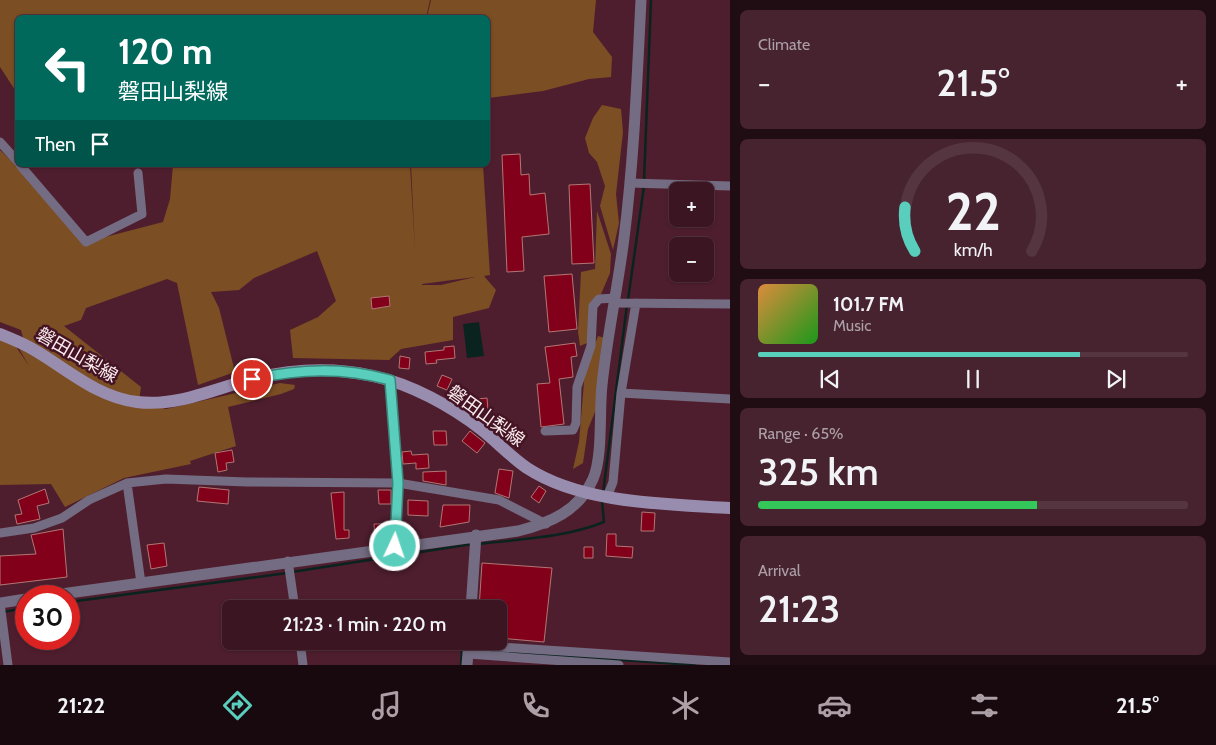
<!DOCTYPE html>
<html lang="en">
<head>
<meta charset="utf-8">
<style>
	:root { --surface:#3b1622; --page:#46232f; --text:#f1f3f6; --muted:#ac9fa5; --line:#543540; --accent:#5acebd }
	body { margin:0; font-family:Cabin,"Noto Sans JP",sans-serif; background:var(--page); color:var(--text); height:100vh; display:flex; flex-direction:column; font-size:19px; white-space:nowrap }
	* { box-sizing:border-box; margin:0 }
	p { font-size:16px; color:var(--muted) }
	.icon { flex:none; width:28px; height:28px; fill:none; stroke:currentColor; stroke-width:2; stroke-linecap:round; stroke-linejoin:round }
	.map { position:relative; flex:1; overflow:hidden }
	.drawer { display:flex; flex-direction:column; gap:10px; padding:10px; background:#200c13; width:486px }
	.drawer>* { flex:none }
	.guide { position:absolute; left:15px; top:15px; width:475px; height:152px; border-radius:8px; box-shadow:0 1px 4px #0004,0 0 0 1px var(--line); background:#00695c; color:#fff; overflow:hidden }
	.controls { position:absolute; left:669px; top:182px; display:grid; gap:10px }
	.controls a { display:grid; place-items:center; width:45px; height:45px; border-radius:8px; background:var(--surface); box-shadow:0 1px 4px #0004,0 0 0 1px var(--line); font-size:25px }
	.speed { position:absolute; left:15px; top:585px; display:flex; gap:10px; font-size:25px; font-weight:700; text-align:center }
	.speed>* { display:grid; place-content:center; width:65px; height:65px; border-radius:50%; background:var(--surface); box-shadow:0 1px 4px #0004,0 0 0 1px var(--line); line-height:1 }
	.speed .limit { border:8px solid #d22; background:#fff; color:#111 }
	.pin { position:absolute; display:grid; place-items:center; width:42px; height:42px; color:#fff; margin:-21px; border:2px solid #fff; border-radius:50%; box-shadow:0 1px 5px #0007 }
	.me { position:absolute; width:55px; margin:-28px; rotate:3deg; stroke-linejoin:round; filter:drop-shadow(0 0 4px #0008) }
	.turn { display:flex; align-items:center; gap:18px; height:105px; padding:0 20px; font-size:22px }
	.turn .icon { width:65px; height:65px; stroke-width:2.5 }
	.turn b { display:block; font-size:35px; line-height:42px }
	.then { display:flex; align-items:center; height:48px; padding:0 20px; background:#0003; gap:10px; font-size:19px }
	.big { font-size:38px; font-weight:600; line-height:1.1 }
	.drawer .card { flex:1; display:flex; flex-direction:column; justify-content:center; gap:8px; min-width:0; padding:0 18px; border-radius:8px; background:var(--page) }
	.drawer .dial { align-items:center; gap:0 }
	.dial svg { height:130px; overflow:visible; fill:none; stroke:var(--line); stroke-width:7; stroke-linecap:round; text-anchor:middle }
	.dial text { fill:var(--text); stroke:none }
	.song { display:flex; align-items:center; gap:15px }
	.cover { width:60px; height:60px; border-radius:8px; background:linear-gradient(135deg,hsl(30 70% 55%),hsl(120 70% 35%)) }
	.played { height:5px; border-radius:2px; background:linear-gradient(90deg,var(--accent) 75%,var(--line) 75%) }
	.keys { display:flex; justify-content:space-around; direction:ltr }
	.heat { display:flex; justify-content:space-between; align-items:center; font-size:28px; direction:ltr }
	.charge { height:8px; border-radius:4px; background:linear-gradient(90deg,#34c759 65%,var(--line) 0) }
	.trip { position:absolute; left:222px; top:600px; width:285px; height:50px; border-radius:8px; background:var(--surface); box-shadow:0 1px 4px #0004,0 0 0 1px var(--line); font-weight:600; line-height:50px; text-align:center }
	.menu { display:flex; height:80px; justify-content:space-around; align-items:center; background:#18090e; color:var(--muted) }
	.menu .icon { width:35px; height:35px }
	.menu .selected { color:var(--accent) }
	.menu b { font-size:22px; color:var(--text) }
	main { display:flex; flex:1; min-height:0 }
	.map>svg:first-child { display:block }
</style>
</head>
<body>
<main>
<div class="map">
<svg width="730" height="665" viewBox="0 0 730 665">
	<rect width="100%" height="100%" fill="#4f1e2e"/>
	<!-- green -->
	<path fill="#7b4e23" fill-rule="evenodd" d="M 0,0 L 430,0 L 426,18 L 18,18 L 17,93 L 0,67 Z
		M 431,0 L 596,0 L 593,32 L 612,57 L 611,77 L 589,79 L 543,91 L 488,98 L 488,18 L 427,17 Z
		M 602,105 L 621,109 L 623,132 L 616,194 L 619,223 L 613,250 L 600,206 L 605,186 L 597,162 L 589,153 L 585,138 L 593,118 Z
		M 0,150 L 35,184 L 86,242 L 163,222 L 170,199 L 173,165 L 410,165 L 415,249 L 411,165 L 483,165 L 490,275 L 484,276 L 496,290 L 489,308 L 453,317 L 453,340 L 401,349 L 389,360 L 293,358 L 290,330 L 318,317 L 336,301 L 317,251 L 254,278 L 239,290 L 211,292 L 219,308 L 235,372 L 198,385 L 177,283 L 167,279 L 86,308 L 81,320 L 64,326 L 141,387 L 139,401 L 166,409 L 280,383 L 295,385 L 294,389 L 281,394 L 228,407 L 236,446 L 190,461 L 191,464 L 124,478 L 65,507 L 51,484 L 0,485 L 0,340 L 10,338 L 29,366 L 14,340 L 25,345 L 21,330 L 0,322 ZM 475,277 L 441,285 L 422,285 L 422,284 Z
		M 597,211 L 611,254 L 610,273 L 599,299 L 587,343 L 580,346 L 578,332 L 581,272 L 595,269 Z
		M 598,336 L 605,338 L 600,400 L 588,429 L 583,463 L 573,469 L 579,442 L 585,370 Z"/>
	<!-- water -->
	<path fill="#0b231f" d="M 479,322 L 484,356 L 467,358 L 463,324 Z"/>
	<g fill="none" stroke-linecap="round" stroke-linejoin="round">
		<!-- stream -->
		<path stroke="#0b231f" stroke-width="2.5" d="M 644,181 L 651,0
			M 628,300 L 644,186
			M 603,493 L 627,305
			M 478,544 C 520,539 564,538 604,522 L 602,501
			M 292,572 L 472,544
			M 69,602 L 287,573
			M 3,612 L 26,608
			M 472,650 L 695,665
			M 461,665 L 462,649 L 464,649"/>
	</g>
	<!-- building -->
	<path fill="#820019" stroke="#b27674" d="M 520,154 L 521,175 L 529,174 L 530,195 L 545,193 L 549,234 L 522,237 L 524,271 L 507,272 L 502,155 Z
		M 590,184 L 594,263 L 572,264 L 569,185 Z
		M 572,274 L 577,329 L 549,332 L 544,276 Z
		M 389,296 L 390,306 L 372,309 L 371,298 Z
		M 575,343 L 577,356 L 571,357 L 573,377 L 559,379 L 564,424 L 541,427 L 537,384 L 550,383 L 545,347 Z
		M 454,346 L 455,358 L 436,360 L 437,363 L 426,364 L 425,352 L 444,350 L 444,347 Z
		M 400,356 L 410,358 L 409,369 L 399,368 Z
		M 442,375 L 452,379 L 447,390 L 437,386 Z
		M 487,398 L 488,410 L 478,411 L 477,399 Z
		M 433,431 L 446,431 L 447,445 L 434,445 Z
		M 470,431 L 485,443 L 477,453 L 462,441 Z
		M 232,450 L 234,462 L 226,463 L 227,470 L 218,472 L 215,453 Z
		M 411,451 L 412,455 L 428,454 L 429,468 L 416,469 L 416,463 L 403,464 L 402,452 Z
		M 499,469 L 513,471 L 509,498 L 495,493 Z
		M 446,471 L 446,485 L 423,481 L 423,472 Z
		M 539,486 L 546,491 L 539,503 L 531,497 Z
		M 199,487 L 229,490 L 228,504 L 197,501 Z
		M 45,489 L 49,503 L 37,506 L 40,519 L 17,524 L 15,515 L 22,514 L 18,500 Z
		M 378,490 L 391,490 L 391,504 L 379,504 Z
		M 344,492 L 344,530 L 349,530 L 349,538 L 336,539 L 331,493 Z
		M 408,500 L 428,501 L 428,516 L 408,515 Z
		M 443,505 L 470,505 L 469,522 L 440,527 Z
		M 642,512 L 655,513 L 654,531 L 641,531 Z
		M 374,524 L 387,524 L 388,538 L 375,538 Z
		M 63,529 L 67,577 L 0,585 L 0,556 L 36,554 L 31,535 Z
		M 607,534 L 616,534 L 616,546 L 633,547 L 632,558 L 606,556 Z
		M 164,543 L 167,566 L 151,569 L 147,545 Z
		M 584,547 L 593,547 L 593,558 L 584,558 Z
		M 482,563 L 552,568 L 544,642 L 499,638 L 499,609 L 479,609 Z"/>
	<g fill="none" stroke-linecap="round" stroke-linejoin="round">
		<!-- minor -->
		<path stroke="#746c82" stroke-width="9" d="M 0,142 L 18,162
			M 20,165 L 86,242 L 142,214 L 138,173
			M 630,183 L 730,186
			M 614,303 L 730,304
			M 390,381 L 398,483 L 395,546
			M 621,393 L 730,399
			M 545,431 L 573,430 L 576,423 L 577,387 L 591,346 L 593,306 L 599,299 L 615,298
			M 127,483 L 141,583
			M 607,497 L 613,482 L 621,393 L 636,303
			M 0,533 L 34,528 L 62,518 L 89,500 L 127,483 L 166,479 L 247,482 L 398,483 L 499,500 L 546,524
			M 288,561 L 295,609
			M 0,603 L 8,665
			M 300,641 L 303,665
			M 469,645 L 730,662
			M 468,654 L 619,665"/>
		<!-- tertiary -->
		<path stroke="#746c82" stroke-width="11" d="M 47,596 L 518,531 C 550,523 579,511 593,479 C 603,457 599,411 602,385 C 607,336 618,287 624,238 C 634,160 637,79 641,0
			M 0,603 L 26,599
			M 471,609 L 476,535
			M 467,665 L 469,641"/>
		<!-- secondary -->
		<path stroke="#998daf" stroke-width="12" d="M 0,334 C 10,338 20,342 29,347 C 64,366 95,397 137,402 C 177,407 214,389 252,379 C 292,369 333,367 373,376 C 411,384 451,406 482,430 C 497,442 511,457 527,468 C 582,504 666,504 730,508"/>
	</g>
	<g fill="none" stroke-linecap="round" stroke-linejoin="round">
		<defs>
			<path id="route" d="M 252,379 C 301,369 341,367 390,380 L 398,483 L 395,546"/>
		</defs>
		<!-- route casing -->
		<use href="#route" stroke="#3a867b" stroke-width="12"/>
		<!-- route -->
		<use href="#route" stroke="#5acebd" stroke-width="9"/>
	</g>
	<g text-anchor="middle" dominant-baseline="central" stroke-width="5" stroke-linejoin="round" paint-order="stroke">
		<!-- street labels -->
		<g font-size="18" fill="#fbedf0" stroke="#441424">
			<text transform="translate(77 355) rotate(30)">磐田山梨線</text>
			<text transform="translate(486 416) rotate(36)">磐田山梨線</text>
		</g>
	</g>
</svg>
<div class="controls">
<a>+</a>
<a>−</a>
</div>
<div class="speed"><div class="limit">30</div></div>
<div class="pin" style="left:252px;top:379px;background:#d93025"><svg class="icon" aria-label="arrive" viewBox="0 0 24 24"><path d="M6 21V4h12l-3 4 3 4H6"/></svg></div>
<svg class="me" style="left:395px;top:546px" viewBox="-20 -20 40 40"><circle r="17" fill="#5acebd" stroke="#fff" stroke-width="3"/><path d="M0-11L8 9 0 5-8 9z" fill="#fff"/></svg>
<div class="trip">21:23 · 1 min · 220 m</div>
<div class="guide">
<div class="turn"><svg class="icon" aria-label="left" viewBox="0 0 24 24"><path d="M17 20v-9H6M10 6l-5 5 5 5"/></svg><div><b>120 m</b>磐田山梨線</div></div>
<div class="then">Then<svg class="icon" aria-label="arrive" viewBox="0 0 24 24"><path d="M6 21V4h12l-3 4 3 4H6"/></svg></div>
</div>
</div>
<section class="drawer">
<div class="card"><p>Climate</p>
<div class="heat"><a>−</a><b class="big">21.5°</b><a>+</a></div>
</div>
<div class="card dial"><svg viewBox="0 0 100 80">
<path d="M14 69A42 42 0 1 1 86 69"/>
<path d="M14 69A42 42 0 0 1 8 42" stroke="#5acebd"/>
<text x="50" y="56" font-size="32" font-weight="700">22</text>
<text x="50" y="72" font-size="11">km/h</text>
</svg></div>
<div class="card">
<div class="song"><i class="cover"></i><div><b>101.7 FM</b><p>Music</p></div></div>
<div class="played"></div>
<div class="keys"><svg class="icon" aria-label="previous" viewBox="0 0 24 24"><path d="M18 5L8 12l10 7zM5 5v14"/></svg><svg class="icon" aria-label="pause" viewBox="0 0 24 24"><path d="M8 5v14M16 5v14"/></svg><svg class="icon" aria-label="next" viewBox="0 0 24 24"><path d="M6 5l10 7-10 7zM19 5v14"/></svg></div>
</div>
<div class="card"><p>Range · 65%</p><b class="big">325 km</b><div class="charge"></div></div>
<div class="card"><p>Arrival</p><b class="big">21:23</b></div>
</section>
</main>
<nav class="menu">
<b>21:22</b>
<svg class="icon selected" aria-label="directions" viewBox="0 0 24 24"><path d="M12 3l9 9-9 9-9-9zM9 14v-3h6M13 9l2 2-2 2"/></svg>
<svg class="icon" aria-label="music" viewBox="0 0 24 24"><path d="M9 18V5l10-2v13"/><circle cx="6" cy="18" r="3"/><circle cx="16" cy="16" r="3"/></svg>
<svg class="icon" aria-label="phone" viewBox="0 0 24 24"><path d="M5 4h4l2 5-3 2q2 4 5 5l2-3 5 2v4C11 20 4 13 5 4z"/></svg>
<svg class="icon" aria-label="climate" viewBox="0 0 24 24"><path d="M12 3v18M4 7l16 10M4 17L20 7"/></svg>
<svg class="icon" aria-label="car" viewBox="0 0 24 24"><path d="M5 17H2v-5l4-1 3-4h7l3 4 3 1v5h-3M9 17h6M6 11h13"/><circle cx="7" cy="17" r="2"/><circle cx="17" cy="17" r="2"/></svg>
<svg class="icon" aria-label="filters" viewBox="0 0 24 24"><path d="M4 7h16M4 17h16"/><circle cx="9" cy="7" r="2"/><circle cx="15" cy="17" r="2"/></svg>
<b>21.5°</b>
</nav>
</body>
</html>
